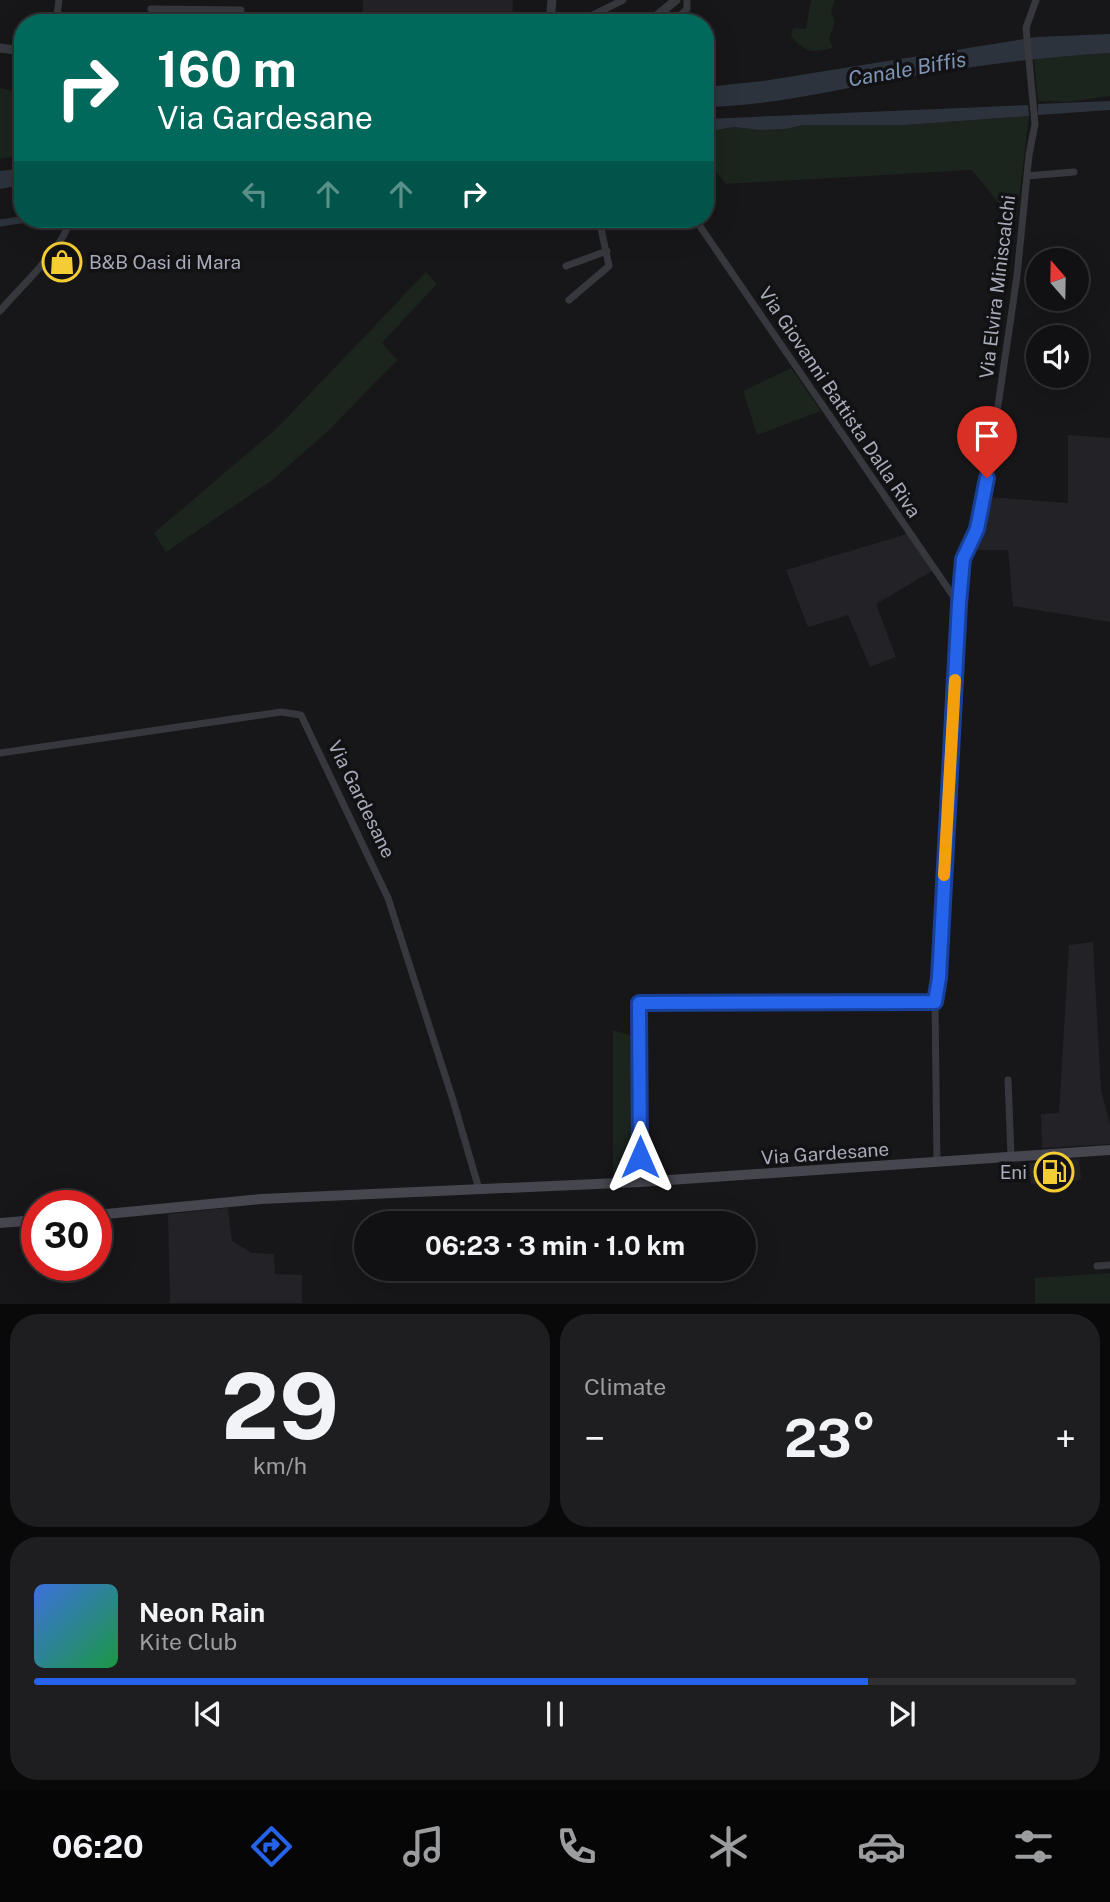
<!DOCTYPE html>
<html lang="en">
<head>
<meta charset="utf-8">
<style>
	:root { --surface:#111012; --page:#1e1e20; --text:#f1f3f6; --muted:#9c9d9f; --line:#303032; --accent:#2563eb }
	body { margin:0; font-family:"Public Sans",sans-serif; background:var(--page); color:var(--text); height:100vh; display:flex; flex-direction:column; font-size:26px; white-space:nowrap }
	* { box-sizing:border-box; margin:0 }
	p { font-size:23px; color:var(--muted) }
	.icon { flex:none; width:38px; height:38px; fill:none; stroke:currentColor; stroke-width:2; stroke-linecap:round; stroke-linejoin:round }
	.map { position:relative; height:1304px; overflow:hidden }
	.panel { display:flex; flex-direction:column; gap:10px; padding:10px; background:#09090a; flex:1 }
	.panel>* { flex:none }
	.banner { position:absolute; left:14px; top:14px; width:700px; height:214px; border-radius:28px; box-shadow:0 7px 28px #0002,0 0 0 2px var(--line); background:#00695c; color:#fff; overflow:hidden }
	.needle { width:46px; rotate:340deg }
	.controls { position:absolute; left:1026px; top:248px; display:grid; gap:14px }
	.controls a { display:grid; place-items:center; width:63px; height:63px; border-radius:50%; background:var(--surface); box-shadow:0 7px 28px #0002,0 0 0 2px var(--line); font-size:35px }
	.speed { position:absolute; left:21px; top:1190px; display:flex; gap:14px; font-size:35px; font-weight:700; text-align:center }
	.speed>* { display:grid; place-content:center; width:91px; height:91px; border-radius:50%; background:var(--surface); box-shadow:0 7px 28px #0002,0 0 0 2px var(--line); line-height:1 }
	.speed .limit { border:10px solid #d22; background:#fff; color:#111 }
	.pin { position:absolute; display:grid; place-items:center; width:60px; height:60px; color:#fff; margin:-72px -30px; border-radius:50% 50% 50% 0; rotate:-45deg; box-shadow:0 0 7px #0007 }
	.pin .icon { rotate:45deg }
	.me { position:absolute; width:77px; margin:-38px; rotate:0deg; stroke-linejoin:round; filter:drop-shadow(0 0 5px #0008) }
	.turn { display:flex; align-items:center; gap:24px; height:147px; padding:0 28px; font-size:32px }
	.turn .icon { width:91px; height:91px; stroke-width:2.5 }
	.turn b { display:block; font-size:49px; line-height:60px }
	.lanes { display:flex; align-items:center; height:66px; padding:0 28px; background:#0003; justify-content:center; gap:35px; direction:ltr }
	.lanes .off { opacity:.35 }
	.big { font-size:52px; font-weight:700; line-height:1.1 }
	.panel .tile { flex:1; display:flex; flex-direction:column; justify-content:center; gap:10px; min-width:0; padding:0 24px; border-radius:28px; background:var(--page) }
	.panel .dial { align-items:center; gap:0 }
	.dial b { font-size:91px; line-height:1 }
	.song { display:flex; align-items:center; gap:21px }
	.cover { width:84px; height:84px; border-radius:10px; background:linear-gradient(135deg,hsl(220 70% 55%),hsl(140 70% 35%)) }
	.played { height:7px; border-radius:4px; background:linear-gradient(90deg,var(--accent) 80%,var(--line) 80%) }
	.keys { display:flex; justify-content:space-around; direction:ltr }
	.heat { display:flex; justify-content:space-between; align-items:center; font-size:38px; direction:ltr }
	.panel .tiles { flex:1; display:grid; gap:10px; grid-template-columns:1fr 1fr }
	.tile:last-child { grid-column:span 2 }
	.trip { position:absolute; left:354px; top:1211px; width:402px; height:70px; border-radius:35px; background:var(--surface); box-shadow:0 7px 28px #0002,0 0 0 2px var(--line); font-weight:700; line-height:70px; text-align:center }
	.tab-bar { display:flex; height:112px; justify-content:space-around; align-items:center; background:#070607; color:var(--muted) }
	.tab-bar .icon { width:49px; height:49px }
	.tab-bar .on { color:var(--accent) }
	.tab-bar b { font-size:32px; color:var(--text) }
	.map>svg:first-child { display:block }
</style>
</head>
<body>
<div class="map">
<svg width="1110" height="1304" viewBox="0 0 1110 1304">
	<rect width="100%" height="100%" fill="#171618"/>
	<!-- built -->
	<path fill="#232226" d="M 363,0 L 513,0 L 512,23 L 362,23 Z
		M 1068,435 L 1110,438 L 1110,622 L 1013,606 L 1008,550 L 971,550 L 987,497 L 1068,503 Z
		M 907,534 L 932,571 L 876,604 L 896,657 L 870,667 L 848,615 L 808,627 L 786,570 Z
		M 1093,942 L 1101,1090 L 1110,1125 L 1110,1144 L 1042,1148 L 1041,1114 L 1059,1113 L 1069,945 Z
		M 1079,1159 L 1081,1180 L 1031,1184 L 1029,1163 Z
		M 228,1208 L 232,1241 L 252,1253 L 274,1254 L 275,1274 L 302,1275 L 302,1303 L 170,1303 L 168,1214 Z"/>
	<!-- green -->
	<path fill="#1c241e" d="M 811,0 L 835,0 L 831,11 L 835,22 L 829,38 L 833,48 C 810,53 807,53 791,36 L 793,28 L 806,29 Z
		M 1110,53 L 1110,96 L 1068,102 L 1038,101 L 1034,58 Z
		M 0,88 L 23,93 L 23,141 L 17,138 L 23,143 L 23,155 L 0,159 Z
		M 1029,116 L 1016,224 L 972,170 L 726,184 L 705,157 L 705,132 L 734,127 L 760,130 L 785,129 L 804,125 L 905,125 Z
		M 426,272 L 437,284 L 382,343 L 397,360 L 330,429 L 274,479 L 166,552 L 154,533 L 276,429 Z
		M 791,368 L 821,411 L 757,435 L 743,391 Z
		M 613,1030 L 633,1036 L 634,1175 L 613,1177 Z
		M 1110,1273 L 1110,1303 L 1035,1303 L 1035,1278 Z"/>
	<!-- water -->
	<path fill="#2c333d" d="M 1110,34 L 1110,53 C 1035,57 960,68 886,81 C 827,92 766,106 705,107 L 705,87 L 763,81 L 1036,37 Z
		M 1110,101 L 1110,110 L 1038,115 L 1038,104 Z
		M 1028,105 L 1029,116 L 905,125 L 804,125 L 785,129 L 760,130 L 734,127 L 705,132 L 705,119 Z
		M 23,168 L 23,185 L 0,189 L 0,171 Z"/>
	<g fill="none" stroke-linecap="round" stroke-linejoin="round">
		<!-- canal -->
		<path stroke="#2c333d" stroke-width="7" d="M 0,223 L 27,219"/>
		<!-- minor -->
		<path stroke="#37383e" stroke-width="7" d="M 151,9 L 241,10
			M 56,23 L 59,0
			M 184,23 L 185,10
			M 577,23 L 623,0
			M 672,23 L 687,9 L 687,0
			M 1027,176 L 1074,172
			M 695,219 L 958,603
			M 566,266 L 607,251
			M 569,300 L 609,266 L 599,219
			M 0,311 C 19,288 65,247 70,219
			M 0,753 L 281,712 L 301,715 L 388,898 L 453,1100 L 479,1189
			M 1008,1080 L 1011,1156
			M 937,1163 L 935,1002 L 939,978 L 959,604 L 963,559 L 977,529 L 984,501 L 1017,276 L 1029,155 L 1035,124 L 1026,28 L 1036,0
			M 640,1182 L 639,1003 L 935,1002
			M 1097,1266 L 1110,1265"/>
		<!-- tertiary -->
		<path stroke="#37383e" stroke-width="9" d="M 550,23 L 552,0
			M 648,23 L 676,0
			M 0,48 L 23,51"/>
		<!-- secondary -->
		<path stroke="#45464e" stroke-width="10" d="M 96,1215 L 261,1199 L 640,1182 L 1110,1150
			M 0,1223 L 37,1220"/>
	</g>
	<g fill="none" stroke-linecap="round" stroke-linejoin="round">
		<defs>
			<path id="route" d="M 640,1157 L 639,1003 L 935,1002 L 939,978 L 959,604 L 963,559 L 977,529 L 987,478"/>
		</defs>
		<!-- route casing -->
		<use href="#route" stroke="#184099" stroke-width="18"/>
		<!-- route -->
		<use href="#route" stroke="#2563eb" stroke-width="12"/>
		<!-- slow -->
		<path stroke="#f59e0b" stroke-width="12" d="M 944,875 L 955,680"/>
	</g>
	<!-- icons -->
	<defs>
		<symbol id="shop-ring" viewBox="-11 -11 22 22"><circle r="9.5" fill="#121114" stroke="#f4cc33" stroke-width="1.5"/><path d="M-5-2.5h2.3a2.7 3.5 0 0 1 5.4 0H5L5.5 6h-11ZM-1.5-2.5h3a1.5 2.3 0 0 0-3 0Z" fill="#f4cc33"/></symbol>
		<symbol id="fuel-ring" viewBox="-11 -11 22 22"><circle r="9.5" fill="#121114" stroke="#f4cc33" stroke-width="1.5"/><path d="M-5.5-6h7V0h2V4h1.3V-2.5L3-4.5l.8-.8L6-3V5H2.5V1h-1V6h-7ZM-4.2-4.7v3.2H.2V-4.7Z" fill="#f4cc33"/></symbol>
	</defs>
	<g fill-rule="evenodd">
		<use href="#shop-ring" x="40" y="240" width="44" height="44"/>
		<use href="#fuel-ring" x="1032" y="1150" width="44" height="44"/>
	</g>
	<g text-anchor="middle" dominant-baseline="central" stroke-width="7" stroke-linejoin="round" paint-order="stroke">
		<!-- poi labels -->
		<g font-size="19" fill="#a8abb9" stroke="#121114" text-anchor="start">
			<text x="89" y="262">B&amp;B Oasi di Mara</text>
			<text x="1027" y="1172" text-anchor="end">Eni</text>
		</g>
		<!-- street labels -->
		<g font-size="19" fill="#a8abb9" stroke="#121114">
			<text transform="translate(997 287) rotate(-83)">Via Elvira Miniscalchi</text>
			<text transform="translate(840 402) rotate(56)">Via Giovanni Battista Dalla Riva</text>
			<text transform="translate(362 799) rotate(64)">Via Gardesane</text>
			<text transform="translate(825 1153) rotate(-4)">Via Gardesane</text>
		</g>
		<!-- water labels -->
		<g font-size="21" font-style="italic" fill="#7f94b4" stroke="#121114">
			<text transform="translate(907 69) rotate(-10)">Canale Biffis</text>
		</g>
	</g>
</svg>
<div class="controls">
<a><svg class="needle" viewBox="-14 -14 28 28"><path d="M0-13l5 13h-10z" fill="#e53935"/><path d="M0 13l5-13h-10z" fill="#9c9d9f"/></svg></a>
<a><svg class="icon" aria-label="sound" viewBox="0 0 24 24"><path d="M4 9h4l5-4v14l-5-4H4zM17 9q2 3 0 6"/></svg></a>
</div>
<div class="speed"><div class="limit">30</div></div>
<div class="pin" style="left:987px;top:478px;background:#d93025"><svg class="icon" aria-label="arrive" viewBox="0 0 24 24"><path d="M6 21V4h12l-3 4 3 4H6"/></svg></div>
<svg class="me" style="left:640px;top:1157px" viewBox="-20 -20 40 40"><path d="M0-17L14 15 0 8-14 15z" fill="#2563eb" stroke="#fff" stroke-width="4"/></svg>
<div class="trip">06:23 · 3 min · 1.0 km</div>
<div class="banner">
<div class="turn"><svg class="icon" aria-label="right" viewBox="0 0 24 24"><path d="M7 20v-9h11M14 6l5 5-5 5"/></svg><div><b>160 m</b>Via Gardesane</div></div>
<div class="lanes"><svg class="icon off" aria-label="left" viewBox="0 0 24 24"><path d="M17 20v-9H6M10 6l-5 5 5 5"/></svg><svg class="icon off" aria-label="ahead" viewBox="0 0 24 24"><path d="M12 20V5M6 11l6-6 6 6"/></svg><svg class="icon off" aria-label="ahead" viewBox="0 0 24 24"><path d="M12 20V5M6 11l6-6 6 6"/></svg><svg class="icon" aria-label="right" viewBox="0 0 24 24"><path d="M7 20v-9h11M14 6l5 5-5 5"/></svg></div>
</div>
</div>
<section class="panel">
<div class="tiles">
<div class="tile dial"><b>29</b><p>km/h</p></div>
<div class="tile"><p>Climate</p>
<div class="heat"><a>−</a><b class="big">23°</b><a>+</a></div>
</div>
<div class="tile">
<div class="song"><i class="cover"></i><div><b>Neon Rain</b><p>Kite Club</p></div></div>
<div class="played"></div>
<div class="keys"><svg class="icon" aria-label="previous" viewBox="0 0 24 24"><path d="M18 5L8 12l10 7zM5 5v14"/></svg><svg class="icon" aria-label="pause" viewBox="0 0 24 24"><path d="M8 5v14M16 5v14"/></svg><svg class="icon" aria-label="next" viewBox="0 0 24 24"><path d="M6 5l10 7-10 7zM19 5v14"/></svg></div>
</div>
</div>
</section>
<nav class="tab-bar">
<b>06:20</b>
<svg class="icon on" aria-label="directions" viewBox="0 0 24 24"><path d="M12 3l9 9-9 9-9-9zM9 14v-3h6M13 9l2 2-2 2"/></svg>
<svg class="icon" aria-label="music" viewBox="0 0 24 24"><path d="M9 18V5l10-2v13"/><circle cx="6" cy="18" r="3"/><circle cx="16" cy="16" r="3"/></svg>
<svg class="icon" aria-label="phone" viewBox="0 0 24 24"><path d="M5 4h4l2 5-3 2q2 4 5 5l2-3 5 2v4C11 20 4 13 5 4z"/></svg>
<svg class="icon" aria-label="climate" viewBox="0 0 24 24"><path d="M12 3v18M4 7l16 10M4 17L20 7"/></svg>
<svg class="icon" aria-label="car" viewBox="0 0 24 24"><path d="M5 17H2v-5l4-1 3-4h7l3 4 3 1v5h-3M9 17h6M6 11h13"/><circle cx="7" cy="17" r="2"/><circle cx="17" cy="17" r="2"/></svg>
<svg class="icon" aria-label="filters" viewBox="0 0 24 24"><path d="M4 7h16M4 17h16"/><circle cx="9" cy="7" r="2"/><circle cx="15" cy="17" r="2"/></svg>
</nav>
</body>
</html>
